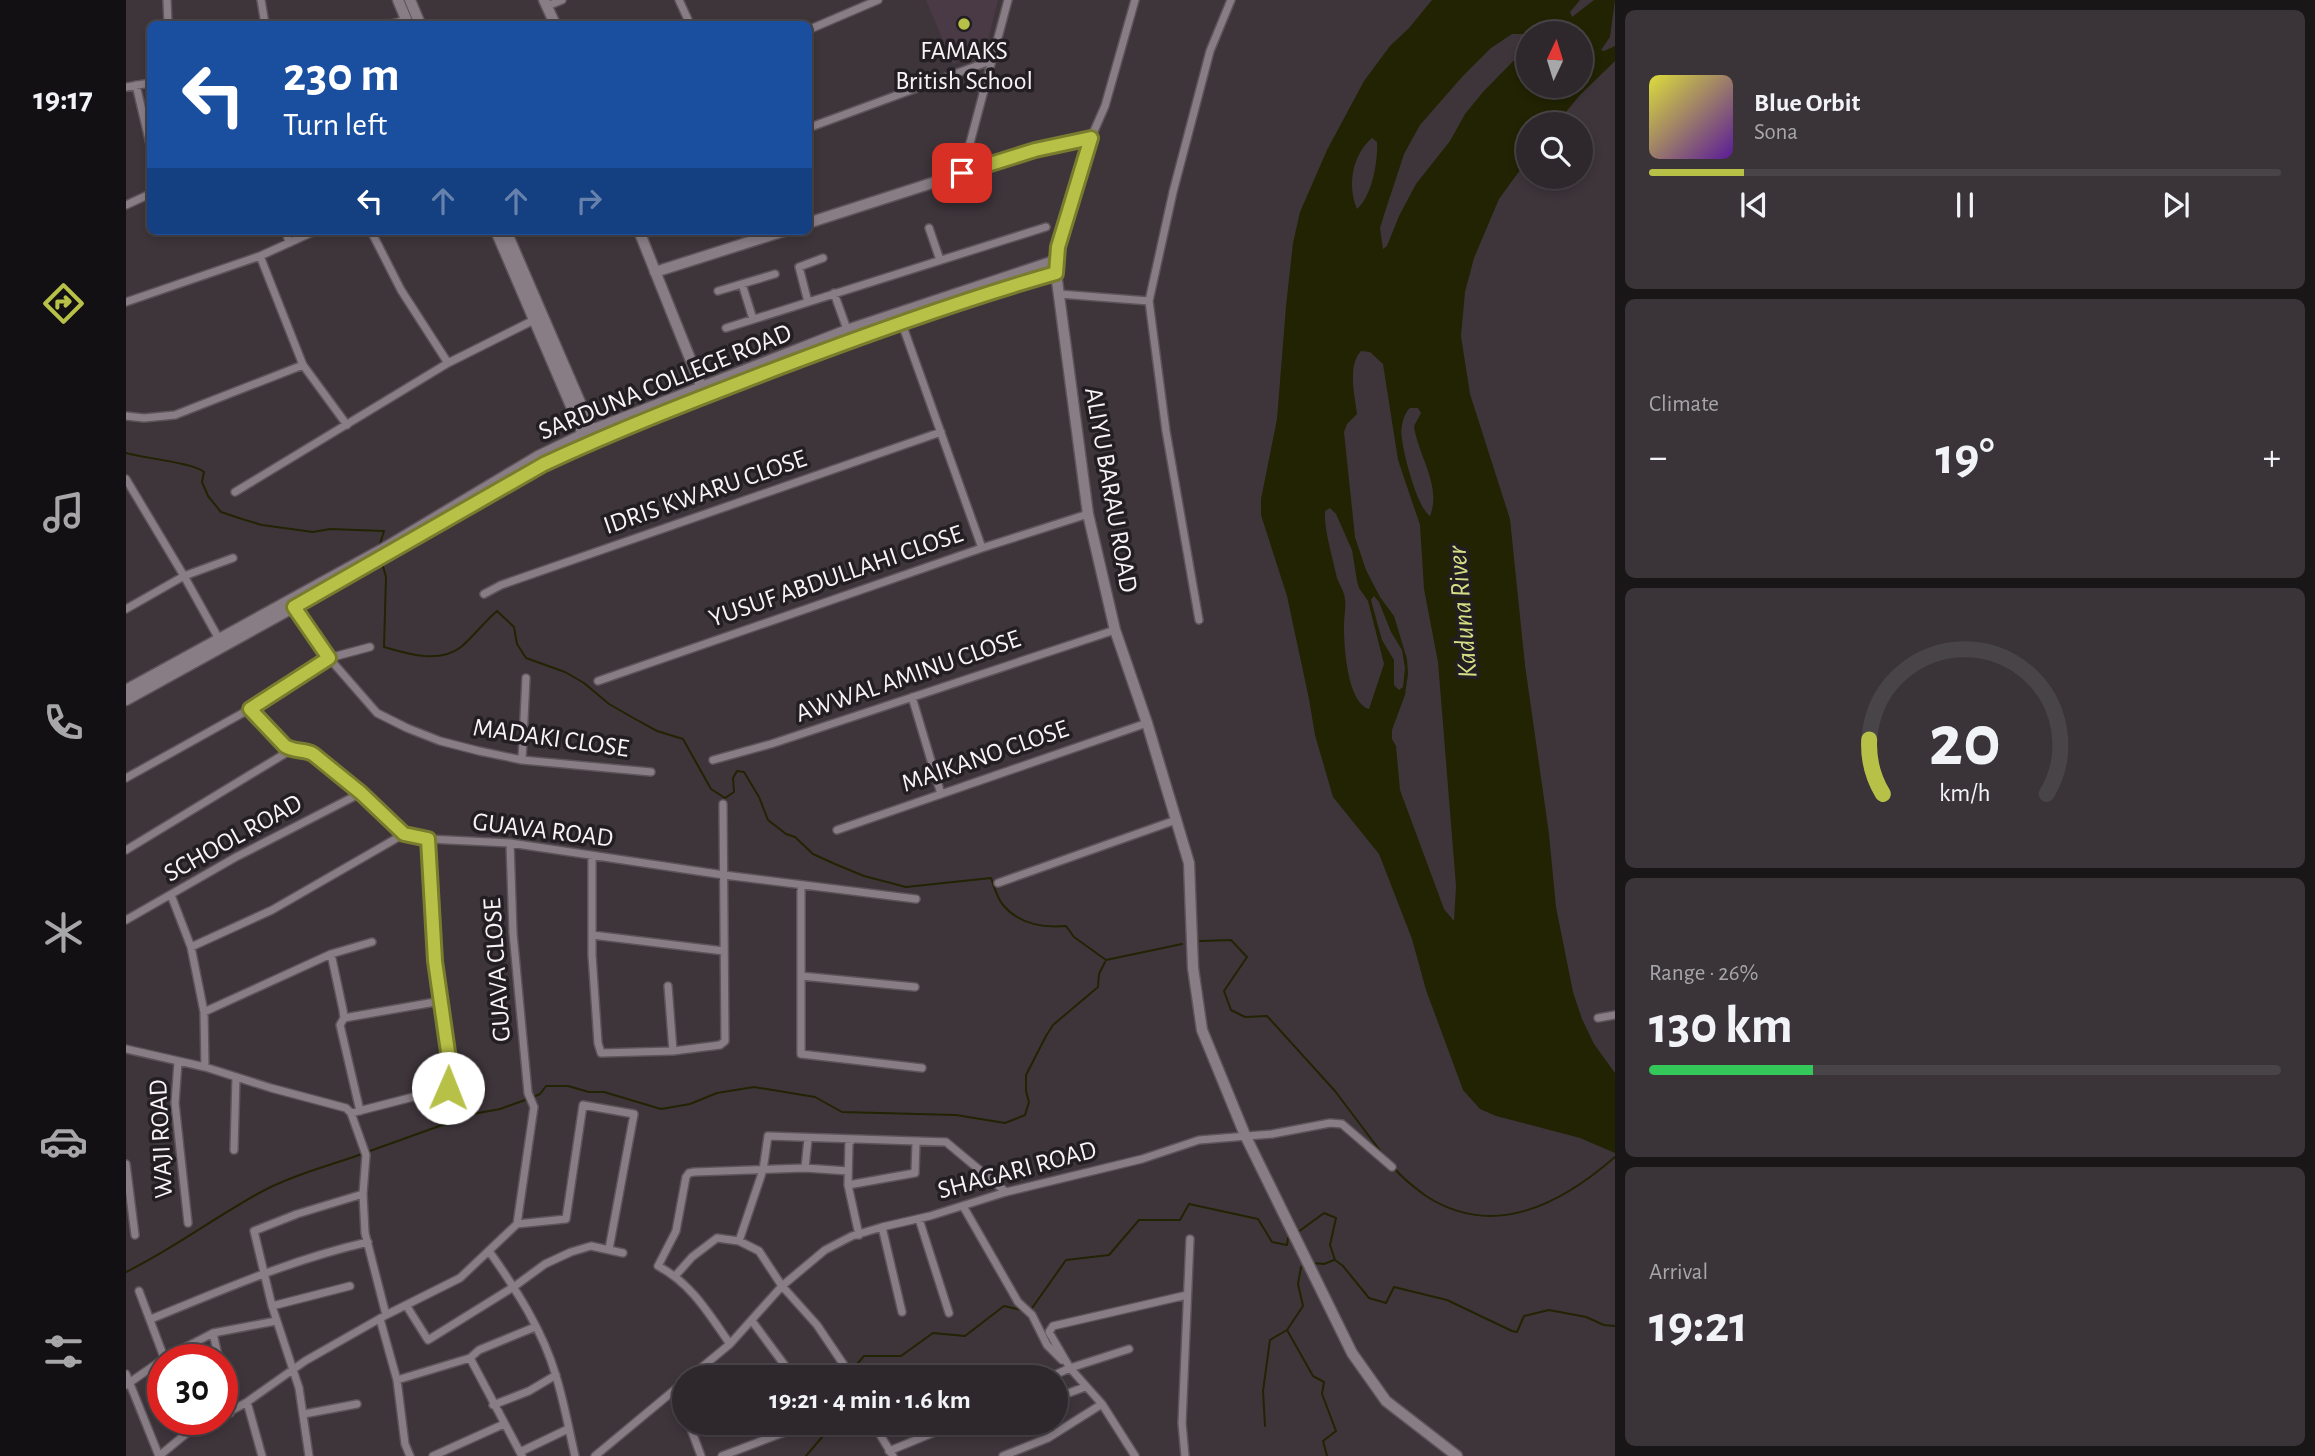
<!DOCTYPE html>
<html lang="en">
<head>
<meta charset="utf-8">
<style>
	:root { --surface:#2e282c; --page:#3a3438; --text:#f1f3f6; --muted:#a7a6a9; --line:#494448; --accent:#b8c147 }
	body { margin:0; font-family:"Alegreya Sans",sans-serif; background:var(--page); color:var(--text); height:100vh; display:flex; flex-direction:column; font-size:26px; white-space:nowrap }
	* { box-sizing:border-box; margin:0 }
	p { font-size:23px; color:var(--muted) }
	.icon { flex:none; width:38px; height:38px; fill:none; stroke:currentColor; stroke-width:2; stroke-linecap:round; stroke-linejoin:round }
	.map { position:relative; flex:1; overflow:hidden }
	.drawer { display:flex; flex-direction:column; gap:10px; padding:10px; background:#191618; width:700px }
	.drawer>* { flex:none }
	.top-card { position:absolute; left:21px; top:21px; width:665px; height:214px; border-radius:10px; box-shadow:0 4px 10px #0003,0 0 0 2px var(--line); background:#1a4fa0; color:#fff; overflow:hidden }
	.needle { width:46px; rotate:4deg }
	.tools { position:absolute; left:1390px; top:21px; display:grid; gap:14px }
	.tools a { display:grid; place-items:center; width:77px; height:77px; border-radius:50%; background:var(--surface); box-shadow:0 4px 10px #0003,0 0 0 2px var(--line); font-size:35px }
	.speed { position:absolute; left:21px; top:1344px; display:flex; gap:14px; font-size:35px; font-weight:700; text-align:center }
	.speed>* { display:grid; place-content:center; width:91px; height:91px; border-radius:50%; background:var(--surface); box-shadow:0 4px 10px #0003,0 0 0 2px var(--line); line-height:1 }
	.speed .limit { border:10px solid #d22; background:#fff; color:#111 }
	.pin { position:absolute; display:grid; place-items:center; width:60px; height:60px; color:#fff; margin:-30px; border-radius:14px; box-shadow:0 4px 10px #0006 }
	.me { position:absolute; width:77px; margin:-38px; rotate:1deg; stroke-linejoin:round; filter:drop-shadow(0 0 5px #0008) }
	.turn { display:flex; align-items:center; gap:24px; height:147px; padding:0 21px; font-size:32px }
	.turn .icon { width:91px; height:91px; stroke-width:2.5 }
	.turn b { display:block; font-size:49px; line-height:60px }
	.lanes { display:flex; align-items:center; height:66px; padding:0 21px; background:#0003; justify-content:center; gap:35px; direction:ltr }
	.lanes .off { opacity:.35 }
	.big { font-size:52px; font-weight:600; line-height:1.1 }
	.drawer .card { flex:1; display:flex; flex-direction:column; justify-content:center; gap:10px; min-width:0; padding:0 24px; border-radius:10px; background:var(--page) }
	.drawer .dial { align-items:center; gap:0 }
	.dial svg { height:182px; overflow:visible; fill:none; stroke:var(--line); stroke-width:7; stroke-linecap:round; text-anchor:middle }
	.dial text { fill:var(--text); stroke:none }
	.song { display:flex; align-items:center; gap:21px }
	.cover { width:84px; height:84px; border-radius:10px; background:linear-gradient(135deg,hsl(60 70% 55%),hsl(270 70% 35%)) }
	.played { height:7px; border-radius:4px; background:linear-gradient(90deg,var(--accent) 15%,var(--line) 15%) }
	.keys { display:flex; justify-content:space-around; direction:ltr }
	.heat { display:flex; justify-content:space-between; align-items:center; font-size:38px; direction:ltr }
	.charge { height:10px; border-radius:5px; background:linear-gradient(90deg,#34c759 26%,var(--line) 0) }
	.trip { position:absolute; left:546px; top:1365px; width:396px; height:70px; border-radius:35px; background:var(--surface); box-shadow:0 4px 10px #0003,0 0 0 2px var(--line); font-weight:600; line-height:70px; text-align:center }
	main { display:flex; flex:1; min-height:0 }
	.tab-bar { display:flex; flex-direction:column; width:126px; justify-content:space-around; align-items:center; background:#121012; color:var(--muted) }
	.tab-bar .icon { width:49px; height:49px }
	.tab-bar .current { color:var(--accent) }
	.tab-bar b { font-size:32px; color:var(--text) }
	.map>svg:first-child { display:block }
</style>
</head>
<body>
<main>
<nav class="tab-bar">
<b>19:17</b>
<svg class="icon current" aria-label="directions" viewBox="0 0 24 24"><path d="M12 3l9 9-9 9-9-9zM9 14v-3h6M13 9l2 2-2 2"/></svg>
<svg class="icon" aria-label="music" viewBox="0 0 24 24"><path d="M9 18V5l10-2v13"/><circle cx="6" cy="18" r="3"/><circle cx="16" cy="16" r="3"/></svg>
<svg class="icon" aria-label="phone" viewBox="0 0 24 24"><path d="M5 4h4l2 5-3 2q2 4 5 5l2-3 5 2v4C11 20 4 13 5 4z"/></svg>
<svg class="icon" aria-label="climate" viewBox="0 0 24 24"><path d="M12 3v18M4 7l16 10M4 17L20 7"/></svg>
<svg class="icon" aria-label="car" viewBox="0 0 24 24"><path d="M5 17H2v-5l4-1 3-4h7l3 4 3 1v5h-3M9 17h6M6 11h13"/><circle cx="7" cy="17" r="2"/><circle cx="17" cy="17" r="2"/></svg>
<svg class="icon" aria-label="filters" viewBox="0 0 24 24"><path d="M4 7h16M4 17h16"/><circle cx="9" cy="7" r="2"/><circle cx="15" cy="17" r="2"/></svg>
</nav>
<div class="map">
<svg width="1489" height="1456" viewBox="0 0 1489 1456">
	<rect width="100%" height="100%" fill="#3e353b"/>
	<!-- built -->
	<path fill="#493a45" d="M 800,0 L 872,0 L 860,48 L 827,64 Z"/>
	<!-- water -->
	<path fill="#212303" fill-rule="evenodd" d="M 1306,0 L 1454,0 L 1444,12 L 1446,17 L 1468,0 L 1489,0 L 1484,37 L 1475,50 L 1478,51 L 1489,46 L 1489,61 L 1454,95 L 1430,124 L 1402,124 L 1402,159 L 1373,199 L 1348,258 L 1339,292 L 1335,336 L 1344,394 L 1384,519 L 1399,665 L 1423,834 L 1430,907 L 1447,992 L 1456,1019 L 1468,1044 L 1489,1073 L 1489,1153 L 1454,1138 L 1370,1116 L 1354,1109 L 1337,1090 L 1300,990 L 1286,939 L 1253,854 L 1207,797 L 1189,735 L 1183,699 L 1161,596 L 1135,515 L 1135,499 L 1151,419 L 1160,306 L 1167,243 L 1174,212 L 1201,150 L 1238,81 L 1264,46 L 1283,28 ZM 1415,28 L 1419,29 L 1419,33 L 1454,33 L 1454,86 L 1402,86 L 1401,47 L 1357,92 L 1339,114 L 1324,141 L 1290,184 L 1273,216 L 1261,246 L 1257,249 L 1254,228 L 1258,215 L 1278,154 L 1294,125 L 1336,77 L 1365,48 L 1386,34 L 1399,34 ZM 1246,138 L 1251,142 C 1252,162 1246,196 1231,209 C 1221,186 1226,155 1246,138 ZM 1235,351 L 1244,352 L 1257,364 L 1272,460 L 1294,525 L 1298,589 L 1312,662 L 1330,886 L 1328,921 L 1318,909 L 1274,790 L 1270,746 L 1266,739 L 1266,730 L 1279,695 L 1282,674 L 1281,659 L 1268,616 L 1254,597 L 1240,570 L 1229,537 L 1218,432 L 1221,424 L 1231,414 C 1229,396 1221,366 1235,351 ZM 1284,408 L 1292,408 L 1295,413 L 1288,426 C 1292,456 1316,485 1304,516 C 1291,507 1278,456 1276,439 C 1274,430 1277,414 1284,408 ZM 1204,508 L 1210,514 L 1226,550 L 1231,581 L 1233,588 L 1242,601 L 1258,664 L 1243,709 C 1221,702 1218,646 1218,626 C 1218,615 1221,605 1218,594 C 1216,587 1211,581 1210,574 C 1206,554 1198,531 1199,511 ZM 1248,596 L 1253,602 L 1265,632 L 1276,650 L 1279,668 L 1277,687 L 1273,690 L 1268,685 L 1268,660 L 1256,640 L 1245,600 Z"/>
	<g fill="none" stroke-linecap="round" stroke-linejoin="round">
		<!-- stream -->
		<path stroke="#212303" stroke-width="2" d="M 0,453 C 17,458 68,463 78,472 L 76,482 L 82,496 L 95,512 L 116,519 L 136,525 L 187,532 L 204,529 L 258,531 L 253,547
			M 256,563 L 260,577 L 258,647 C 282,654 313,664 335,647 C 348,636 358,622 371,611 L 388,627 L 391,644 L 400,658 L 439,672 L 458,683 L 483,704 L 511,720 L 531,731 L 557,739 L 585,789 L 599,798 L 608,792 L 607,778 L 611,771 L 618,772 L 633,797 L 642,820 L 660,834 L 669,837 L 687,854 L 709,864 L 738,876 L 780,887 L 865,878 C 868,886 871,898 877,905 C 893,924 917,928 940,926 L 948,937 L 980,960 L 1056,944
			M 1074,941 L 1105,940 L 1121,957 L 1098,991 L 1105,1010 L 1119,1017 L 1141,1016 L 1209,1091 L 1258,1156
			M 407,1097 L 414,1094 L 420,1086 L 442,1086 L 463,1092 L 478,1092 L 535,1109 L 564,1104 L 591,1093 L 628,1087 L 689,1097 L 716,1112 L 830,1115 L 879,1123 L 899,1115 L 903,1102 L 900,1091 L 900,1075 L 920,1036 L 927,1025 L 972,987 L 973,974 L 979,962
			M 241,1152 L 347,1114 L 374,1109 L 402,1099
			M 1268,1168 C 1277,1179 1289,1188 1300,1196 C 1368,1240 1435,1204 1489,1157
			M 1172,1232 L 1198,1213 L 1210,1218 L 1204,1245 L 1209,1260 L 1217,1266 L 1243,1298 L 1260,1303 L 1268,1287 L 1321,1300 L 1386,1331 L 1391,1332 L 1398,1316 L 1423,1310 L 1460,1317 L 1478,1325 L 1489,1326
			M 1187,1263 L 1198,1264 L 1208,1260
			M 0,1272 C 47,1249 89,1217 135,1192 C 167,1175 202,1166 236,1154
			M 904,1311 L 940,1260 L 983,1255 L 1013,1220 L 1054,1220 L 1063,1204 L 1132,1219 L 1146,1242 L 1161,1245 L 1162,1238
			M 1161,1330 L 1187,1376 L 1198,1382 L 1196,1394 L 1210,1431 L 1197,1441 L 1201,1456
			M 726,1370 L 738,1356 L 775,1356 L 807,1333 L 839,1336 L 878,1306 L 895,1310
			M 1139,1426 L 1137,1391 L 1144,1340 L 1161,1330 L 1177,1306 L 1172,1284 L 1175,1267
			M 680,1456 L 697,1436 L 702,1423"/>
		<defs>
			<path id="minor" d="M 41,0 L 42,24
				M 135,0 L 139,24
				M 553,0 L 564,24
				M 421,6 L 436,0
				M 265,24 L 280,20
				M 682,30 L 752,0
				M 10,85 L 24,144
				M 0,87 L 24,83
				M 682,128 L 864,61
				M 836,173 L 882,0
				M 0,205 L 24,194
				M 803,228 L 814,260
				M 160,231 L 163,243
				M 245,231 L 275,290 L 322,363
				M 134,256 L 177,365 L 221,425
				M 931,260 L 932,247 L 965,138 L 979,106 L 1009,0
				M 616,284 L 627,319
				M 592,291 L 649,274
				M 708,293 L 722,332
				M 933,294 L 1023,301
				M 0,302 L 134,256 L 189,231
				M 682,302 L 673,267 L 697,258
				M 775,321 L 856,548
				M 600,328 L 920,227
				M 0,416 L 18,418 L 49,415 L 177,365
				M 0,479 L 58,576 L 93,639
				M 109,492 L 322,363 L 408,320
				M 358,594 L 375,585 L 815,432
				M 168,607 L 203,658 L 251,713 L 281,728 L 314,741 L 353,751 L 396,760 L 525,772
				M 0,609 L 58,576 L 107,558
				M 1073,620 L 1040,431 L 1023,301 L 1047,192 L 1084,51 L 1105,0
				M 472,681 L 856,548 L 962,514
				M 786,697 L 815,794
				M 124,709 L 159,746 C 168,752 178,749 187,754 L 235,793 L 278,834
				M 396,760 L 400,678
				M 587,760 L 645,744 L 989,630
				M 0,778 L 124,709 L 203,658 L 244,647
				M 711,830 L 1021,723
				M 0,850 L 165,750
				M 466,856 L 466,955 L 472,1043 L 475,1053 L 547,1051 L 594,1045 L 599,1041 L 597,804
				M 872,883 L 1050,820
				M 675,885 L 675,1054 L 796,1068
				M 45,895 L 65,947 L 78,1012 L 79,1067
				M 0,920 L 110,857 L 235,793
				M 466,935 L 598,951
				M 65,947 L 146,910 L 278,834 L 302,839 L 384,843 L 598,875 L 790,899
				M 205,954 L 217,1010 L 218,1018 L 214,1025 L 234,1111
				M 675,976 L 789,987
				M 542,986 L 547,1051
				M 78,1012 L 205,954 L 246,942
				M 218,1018 L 315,1001
				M 1472,1018 L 1489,1015
				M 0,1049 L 79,1067 L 145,1088 L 220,1108 L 225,1113 L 240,1155 L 237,1194 L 239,1233 L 260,1315
				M 52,1062 L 49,1103 L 62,1223
				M 225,1113 L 322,1088 L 325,1085 L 309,961 L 302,839
				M 725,1141 L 723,1141 L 722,1185 L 733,1235
				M 108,1150 L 110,1077
				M 0,1164 L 9,1235
				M 679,1168 L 682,1139
				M 722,1185 L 789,1173 L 790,1143
				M 837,1206 L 892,1302 L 906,1315 L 921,1345 L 936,1360
				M 793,1219 L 823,1313
				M 391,1224 L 440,1219 L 457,1105 L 508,1114 L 483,1249
				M 756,1227 L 776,1312
				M 613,1241 L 637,1170 L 642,1136 L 820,1142 L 880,1192
				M 363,1251 C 390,1289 417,1331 430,1376 C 438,1402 443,1430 449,1456
				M 550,1275 L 566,1257 L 591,1238 L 613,1241 L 633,1251 L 656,1286 L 691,1325 L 726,1377
				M 13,1291 L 39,1360
				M 280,1305 L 302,1340 L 389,1286 L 419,1264 L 445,1252 L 465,1246 L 497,1253
				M 146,1306 L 224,1286
				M 25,1319 C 96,1290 167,1259 242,1242
				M 254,1319 L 271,1380 L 279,1444 L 284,1456
				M 626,1321 L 663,1371 L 662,1377
				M 87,1333 L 93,1360
				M 604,1344 C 583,1314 565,1283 532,1266 L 550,1231 L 560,1177 L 563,1173 L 568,1172 L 679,1168 L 722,1171
				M 344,1358 L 396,1456
				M 0,1374 L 33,1456 L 66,1429 L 89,1419
				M 564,1377 L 604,1344 L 656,1286 L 699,1250 L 726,1236 L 756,1227 L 804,1216 L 880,1192 L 1016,1159 L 1073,1140 L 1146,1134 L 1204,1123 L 1216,1124 L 1266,1167
				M 924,1377 L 944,1368 L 1003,1349
				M 96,1378 L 104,1413
				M 271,1380 L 344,1358 L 353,1350 L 409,1327
				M 0,1385 L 39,1358 L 87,1333 L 150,1321
				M 929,1398 L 959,1387
				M 121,1402 L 136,1456
				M 367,1405 L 403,1391 L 430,1375
				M 178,1414 L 231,1404
				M 96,1416 L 121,1402 L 179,1361 L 260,1315 L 334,1278 L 391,1224 L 408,1107 L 402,1093 L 387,933 L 384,843
				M 571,1423 L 565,1429 L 575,1456
				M 747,1423 L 767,1456
				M 751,1432 L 773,1423
				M 763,1451 L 831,1423
				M 394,1452 L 442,1429
				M 183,1456 L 173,1388 L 146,1306 L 128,1231 L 171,1214 L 237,1194
				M 307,1456 L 378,1424
				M 469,1456 L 558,1382
				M 596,1456 L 659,1432
				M 877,1456 L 922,1438 L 976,1404
				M 1009,1456 L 976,1404 L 944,1368 L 923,1332 L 927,1326 L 1061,1295
				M 1059,1456 L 1056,1423 L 1064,1239"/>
			<path id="tertiary" d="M 272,0 L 282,24
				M 284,0 L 294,24
				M 418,0 L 429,24
				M 682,223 L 893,155 L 965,138
				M 370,231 L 457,434
				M 380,231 L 466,430
				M 513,231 L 575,386
				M 529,272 L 658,231
				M 0,690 L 255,550 L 412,456 L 466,430 L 721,330 L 931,260 L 930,273 L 962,514 L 989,630 L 1021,723 L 1063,863 L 1067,968 L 1076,1030 L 1119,1135 L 1226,1353 L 1260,1401 L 1331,1456
				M 0,700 L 259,557 L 417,464 L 456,446 L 579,396 L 775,321 L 930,273"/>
		</defs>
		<!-- minor casing -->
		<use href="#minor" stroke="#5c5459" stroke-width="10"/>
		<!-- tertiary casing -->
		<use href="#tertiary" stroke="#5c5459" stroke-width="13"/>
		<!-- minor -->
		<use href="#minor" stroke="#887d85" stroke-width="7"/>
		<!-- tertiary -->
		<use href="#tertiary" stroke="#887d85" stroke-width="10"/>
	</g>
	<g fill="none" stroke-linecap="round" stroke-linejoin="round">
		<defs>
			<path id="route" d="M 322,1088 L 326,1080 L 309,961 L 302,839 L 278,834 L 235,793 L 187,754 C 178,749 168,752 159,746 L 124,709 L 203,658 L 168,607 L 418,464 C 493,429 571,399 649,369 C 741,334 835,300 930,273 L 932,247 L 965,138 L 909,150 L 836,173"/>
		</defs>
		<!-- route casing -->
		<use href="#route" stroke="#787d2e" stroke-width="18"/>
		<!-- route -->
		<use href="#route" stroke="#b8c147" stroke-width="12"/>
	</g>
	<!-- markers -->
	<circle fill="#b8c147" stroke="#221e21" stroke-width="2.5" cx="838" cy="24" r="7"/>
	<g text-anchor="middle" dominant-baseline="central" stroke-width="7" stroke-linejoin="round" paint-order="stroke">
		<!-- poi labels -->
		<g font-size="26" fill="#f9f3f7" stroke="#221e21">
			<text x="838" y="51">FAMAKS<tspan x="838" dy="30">British School</tspan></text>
		</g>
		<!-- street labels -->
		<g font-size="26" fill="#f9f3f7" stroke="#221e21">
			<text transform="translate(539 382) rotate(-22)">SARDUNA COLLEGE ROAD</text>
			<text transform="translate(985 490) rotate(80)">ALIYU BARAU ROAD</text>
			<text transform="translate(579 492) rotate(-19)">IDRIS KWARU CLOSE</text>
			<text transform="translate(710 576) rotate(-19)">YUSUF ABDULLAHI CLOSE</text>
			<text transform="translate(782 676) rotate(-19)">AWWAL AMINU CLOSE</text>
			<text transform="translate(425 738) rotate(8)">MADAKI CLOSE</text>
			<text transform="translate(859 756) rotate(-19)">MAIKANO CLOSE</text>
			<text transform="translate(417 830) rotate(7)">GUAVA ROAD</text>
			<text transform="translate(107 838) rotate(-29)">SCHOOL ROAD</text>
			<text transform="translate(371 970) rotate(-94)">GUAVA CLOSE</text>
			<text transform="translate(35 1139) rotate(-93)">WAJI ROAD</text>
			<text transform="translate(891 1170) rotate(-15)">SHAGARI ROAD</text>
		</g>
		<!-- water labels -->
		<g font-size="28" font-style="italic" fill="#d5de84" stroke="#221e21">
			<text transform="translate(1337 612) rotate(-95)">Kaduna River</text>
		</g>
	</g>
</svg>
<div class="tools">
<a><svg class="needle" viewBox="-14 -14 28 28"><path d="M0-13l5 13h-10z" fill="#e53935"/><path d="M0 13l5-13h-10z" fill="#a7a6a9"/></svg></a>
<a><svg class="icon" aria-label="search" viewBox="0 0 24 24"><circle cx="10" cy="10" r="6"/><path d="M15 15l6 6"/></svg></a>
</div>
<div class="speed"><div class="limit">30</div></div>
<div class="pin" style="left:836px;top:173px;background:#d93025"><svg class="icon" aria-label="arrive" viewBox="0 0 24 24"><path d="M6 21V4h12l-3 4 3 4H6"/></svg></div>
<svg class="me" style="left:322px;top:1088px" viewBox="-20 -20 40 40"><circle r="19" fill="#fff"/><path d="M0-13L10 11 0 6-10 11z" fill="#b8c147"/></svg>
<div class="trip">19:21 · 4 min · 1.6 km</div>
<div class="top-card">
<div class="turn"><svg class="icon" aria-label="left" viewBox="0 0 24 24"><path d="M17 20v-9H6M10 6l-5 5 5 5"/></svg><div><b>230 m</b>Turn left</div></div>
<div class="lanes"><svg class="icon" aria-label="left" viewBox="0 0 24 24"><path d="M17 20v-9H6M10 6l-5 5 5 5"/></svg><svg class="icon off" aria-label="ahead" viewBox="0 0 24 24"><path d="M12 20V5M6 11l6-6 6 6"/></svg><svg class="icon off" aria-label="ahead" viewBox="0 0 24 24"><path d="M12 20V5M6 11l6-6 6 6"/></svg><svg class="icon off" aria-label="right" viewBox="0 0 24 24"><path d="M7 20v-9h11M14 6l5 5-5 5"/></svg></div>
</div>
</div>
<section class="drawer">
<div class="card">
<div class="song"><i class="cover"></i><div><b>Blue Orbit</b><p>Sona</p></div></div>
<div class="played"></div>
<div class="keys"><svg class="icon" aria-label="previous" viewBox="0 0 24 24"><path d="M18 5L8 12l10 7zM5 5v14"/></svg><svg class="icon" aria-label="pause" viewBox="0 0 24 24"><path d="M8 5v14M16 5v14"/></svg><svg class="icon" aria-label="next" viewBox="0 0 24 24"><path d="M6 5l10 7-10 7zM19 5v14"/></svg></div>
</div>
<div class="card"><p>Climate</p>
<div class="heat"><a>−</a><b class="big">19°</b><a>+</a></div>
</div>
<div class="card dial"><svg viewBox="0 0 100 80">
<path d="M14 69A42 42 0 1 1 86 69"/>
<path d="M14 69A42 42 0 0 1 8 45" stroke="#b8c147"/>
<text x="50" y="56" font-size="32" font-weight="700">20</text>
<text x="50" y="72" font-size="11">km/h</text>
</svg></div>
<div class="card"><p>Range · 26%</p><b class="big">130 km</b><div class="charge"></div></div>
<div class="card"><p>Arrival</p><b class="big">19:21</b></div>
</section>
</main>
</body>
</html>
